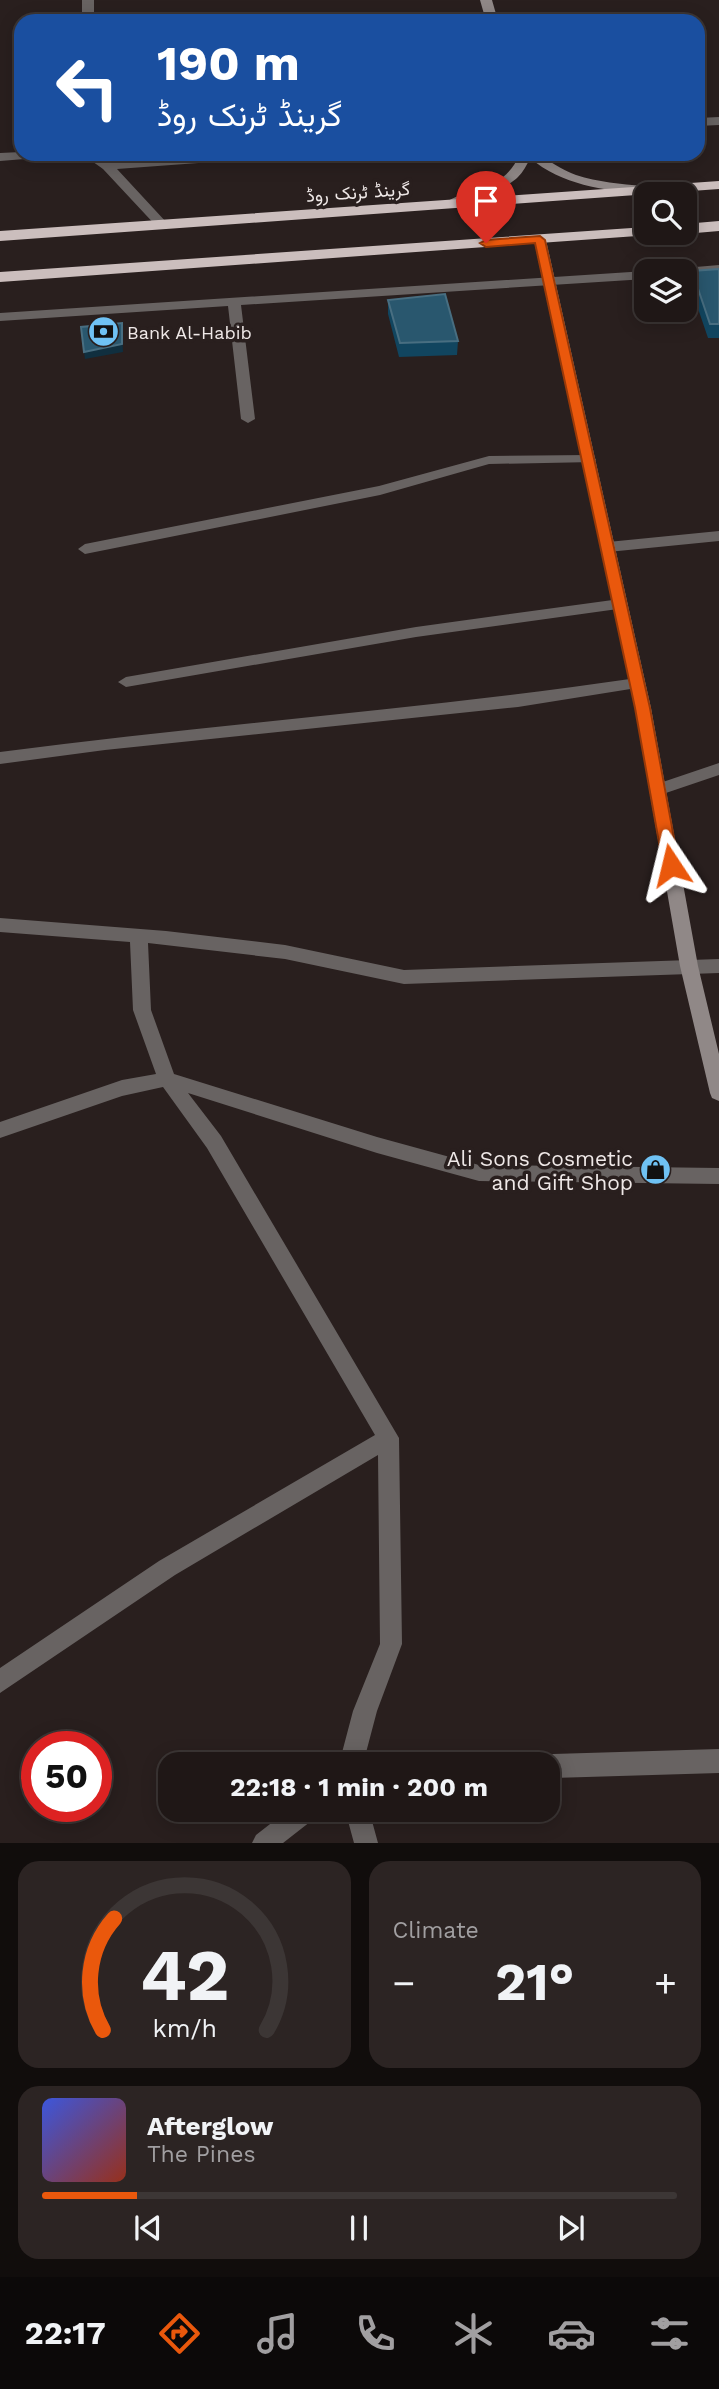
<!DOCTYPE html>
<html lang="en">
<head>
<meta charset="utf-8">
<style>
	:root { --surface:#1f1716; --page:#2c2423; --text:#f1f3f6; --muted:#a19fa1; --line:#3c3635; --accent:#ea580c }
	body { margin:0; font-family:"Work Sans",Vazirmatn,sans-serif; background:var(--page); color:var(--text); height:100vh; display:flex; flex-direction:column; font-size:26px; white-space:nowrap }
	* { box-sizing:border-box; margin:0 }
	p { font-size:23px; color:var(--muted) }
	.icon { flex:none; width:38px; height:38px; fill:none; stroke:currentColor; stroke-width:2; stroke-linecap:round; stroke-linejoin:round }
	.map { position:relative; height:1843px; overflow:hidden }
	.drawer { display:flex; flex-direction:column; gap:18px; padding:18px; background:#110d0c; flex:1 }
	.drawer>* { flex:none }
	.hud { position:absolute; left:14px; top:14px; width:691px; height:147px; border-radius:21px; box-shadow:0 4px 18px #0003,0 0 0 2px var(--line); background:#1a4fa0; color:#fff; overflow:hidden }
	.controls { position:absolute; left:634px; top:182px; display:grid; gap:14px }
	.controls a { display:grid; place-items:center; width:63px; height:63px; border-radius:14px; background:var(--surface); box-shadow:0 4px 18px #0003,0 0 0 2px var(--line); font-size:35px }
	.speed { position:absolute; left:21px; top:1731px; display:flex; gap:14px; font-size:35px; font-weight:700; text-align:center }
	.speed>* { display:grid; place-content:center; width:91px; height:91px; border-radius:50%; background:var(--surface); box-shadow:0 4px 18px #0003,0 0 0 2px var(--line); line-height:1 }
	.speed .limit { border:10px solid #d22; background:#fff; color:#111 }
	.pin { position:absolute; display:grid; place-items:center; width:60px; height:60px; color:#fff; margin:-72px -30px; border-radius:50% 50% 50% 0; rotate:-45deg; box-shadow:0 0 7px #0007 }
	.pin .icon { rotate:45deg }
	.me { position:absolute; width:77px; margin:-38px; rotate:350deg; stroke-linejoin:round; filter:drop-shadow(0 0 5px #0008) }
	.turn { display:flex; align-items:center; gap:24px; height:147px; padding:0 28px; font-size:32px }
	.turn .icon { width:91px; height:91px; stroke-width:2.5 }
	.turn b { display:block; font-size:49px; line-height:60px }
	.big { font-size:52px; font-weight:700; line-height:1.1 }
	.drawer .card { flex:1; display:flex; flex-direction:column; justify-content:center; gap:10px; min-width:0; padding:0 24px; border-radius:21px; background:var(--page) }
	.drawer .dial { align-items:center; gap:0 }
	.dial svg { height:182px; overflow:visible; fill:none; stroke:var(--line); stroke-width:7; stroke-linecap:round; text-anchor:middle }
	.dial text { fill:var(--text); stroke:none }
	.song { display:flex; align-items:center; gap:21px }
	.cover { width:84px; height:84px; border-radius:10px; background:linear-gradient(135deg,hsl(230 70% 55%),hsl(10 70% 35%)) }
	.played { height:7px; border-radius:4px; background:linear-gradient(90deg,var(--accent) 15%,var(--line) 15%) }
	.keys { display:flex; justify-content:space-around; direction:ltr }
	.heat { display:flex; justify-content:space-between; align-items:center; font-size:38px; direction:ltr }
	.drawer .tiles { flex:1; display:grid; gap:18px; grid-template-columns:1fr 1fr }
	.card:last-child { grid-column:span 2 }
	.trip { position:absolute; left:158px; top:1752px; width:402px; height:70px; border-radius:21px; background:var(--surface); box-shadow:0 4px 18px #0003,0 0 0 2px var(--line); font-weight:700; line-height:70px; text-align:center }
	.dock { display:flex; height:112px; justify-content:space-around; align-items:center; background:#0c0909; color:var(--muted) }
	.dock .icon { width:49px; height:49px }
	.dock .active { color:var(--accent) }
	.dock b { font-size:32px; color:var(--text) }
	.map>svg:first-child { display:block }
</style>
</head>
<body>
<div class="map">
<svg width="719" height="1843" viewBox="0 0 719 1843">
	<rect width="100%" height="100%" fill="#291f1e"/>
	<g fill="none" stroke-linecap="round" stroke-linejoin="round">
		<!-- lane -->
		<path fill="#686362" fill-rule="evenodd" d="M 719,117 L 719,125 L 698,126 L 698,118 Z
			M 21,152 L 21,154 L 43,154 L 37,158 L 0,161 L 0,153 Z
			M 82,154 L 96,154 L 109,162 L 218,154 L 272,154 L 266,158 L 117,169 L 167,223 L 167,229 L 159,229 L 103,169 Z
			M 719,265 L 719,273 L 684,276 L 684,271 L 678,271 L 684,268 Z
			M 646,271 L 646,279 L 241,305 L 255,419 L 248,423 L 241,419 L 228,306 L 0,321 L 0,313 Z
			M 620,599 L 628,604 L 625,608 L 416,637 L 126,687 L 118,682 L 126,677 L 416,627 Z"/>
		<!-- street -->
		<path fill="#686362" fill-rule="evenodd" d="M 82,0 L 94,0 L 94,21 L 82,21 Z
			M 589,455 L 596,459 L 594,462 L 489,464 L 380,495 L 85,554 L 78,549 L 85,544 L 379,486 L 489,456 Z
			M 719,531 L 719,541 L 608,552 L 601,547 L 608,542 Z
			M 637,678 L 643,679 L 645,683 L 643,687 L 518,707 L 105,750 L 0,764 L 0,752 C 212,724 426,709 637,678 Z
			M 719,763 L 719,775 L 657,796 L 649,790 L 651,786 Z
			M 0,918 L 166,931 L 285,945 L 404,970 L 719,959 L 719,973 L 404,984 L 285,959 L 148,943 L 151,1010 L 174,1074 L 377,1137 L 479,1165 L 719,1168 L 719,1184 L 479,1181 L 377,1153 L 188,1093 L 221,1136 L 399,1438 L 402,1644 L 377,1711 L 363,1764 L 339,1764 L 353,1711 L 380,1644 L 378,1455 L 175,1575 L 0,1693 L 0,1668 L 159,1561 L 375,1435 L 207,1148 L 163,1087 L 122,1096 L 0,1138 L 0,1122 L 122,1080 L 156,1074 L 133,1010 L 130,942 L 0,932 Z
			M 719,1749 L 719,1773 L 553,1778 L 548,1776 L 548,1764 L 542,1764 L 545,1758 L 553,1754 Z
			M 288,1810 L 319,1810 L 315,1818 L 283,1843 L 252,1843 L 256,1835 Z
			M 345,1810 L 369,1810 L 378,1843 L 354,1843 Z"/>
		<!-- secondary -->
		<path fill="#908887" fill-rule="evenodd" d="M 480,0 L 492,0 L 498,21 L 486,21 Z
			M 520,154 C 547,154 552,166 576,175 C 598,182 621,184 643,186 L 649,190 L 643,194 C 603,190 562,185 530,158 C 527,165 523,172 518,177 C 507,188 455,214 443,205 C 468,184 501,196 520,154 Z
			M 540,236 L 546,240 L 651,708 L 698,966 L 719,1054 L 719,1101 L 712,1098 L 710,1093 L 680,966 L 635,708 L 534,240 Z"/>
		<!-- highway -->
		<path fill="#cbbebd" fill-rule="evenodd" d="M 719,181 L 719,189 L 0,241 L 0,231 Z
			M 719,221 L 719,231 L 684,234 L 681,233 L 684,233 L 684,224 Z
			M 646,227 L 646,233 L 653,233 L 651,235 L 0,282 L 0,272 Z"/>
	</g>
	<!-- wall -->
	<path fill="#11455f" d="M 719,269 L 719,338 L 708,338 L 690,285 L 692,271 Z
		M 388,300 L 458,341 L 457,355 L 399,357 L 388,314 Z"/>
	<!-- shaded-wall -->
	<path fill="#102f3f" d="M 122,330 L 123,352 L 85,359 L 84,352 Z"/>
	<!-- building -->
	<path fill="#29576e" stroke="#486e81" stroke-width="2" d="M 719,269 L 719,324 L 710,324 L 692,271 Z
		M 445,294 L 458,341 L 400,343 L 388,300 Z
		M 122,323 L 122,344 L 84,352 L 81,327 Z"/>
	<!-- route -->
	<path fill="#ea580c" stroke="#983908" stroke-width="2" d="M 540,236 L 545,240 L 650,708 L 679,865 L 671,871 L 663,865 L 635,708 L 535,243 L 486,247 L 480,243 L 486,240 Z"/>
	<!-- icons -->
	<defs>
		<symbol id="bank-disc" viewBox="-11 -11 22 22"><circle r="9.5" fill="#6fc2f4" stroke="#291f1e"/><path d="M-6-4H6V4H-6ZM0-2.3a2.3 2.3 0 1 0 0 4.6a2.3 2.3 0 1 0 0-4.6Z" fill="#111"/></symbol>
		<symbol id="shop-disc" viewBox="-11 -11 22 22"><circle r="9.5" fill="#6fc2f4" stroke="#291f1e"/><path d="M-5-2.5h2.3a2.7 3.5 0 0 1 5.4 0H5L5.5 6h-11ZM-1.5-2.5h3a1.5 2.3 0 0 0-3 0Z" fill="#111"/></symbol>
	</defs>
	<g fill-rule="evenodd">
		<use href="#bank-disc" x="86" y="314" width="35" height="35"/>
		<use href="#shop-disc" x="638" y="1152" width="35" height="35"/>
	</g>
	<g text-anchor="middle" dominant-baseline="central" stroke-width="7" stroke-linejoin="round" paint-order="stroke">
		<!-- far-street labels -->
		<g font-size="18" fill="#efe8e7" stroke="#291f1e">
			<text transform="translate(358 192) rotate(-4)">گرینڈ ٹرنک روڈ</text>
		</g>
		<!-- far-poi labels -->
		<g font-size="18" fill="#efe8e7" stroke="#291f1e" text-anchor="start">
			<text x="127" y="332">Bank Al-Habib</text>
		</g>
		<!-- poi labels -->
		<g font-size="21" fill="#efe8e7" stroke="#291f1e" text-anchor="end">
			<text x="633" y="1158">Ali Sons Cosmetic<tspan x="633" dy="24">and Gift Shop</tspan></text>
		</g>
	</g>
</svg>
<div class="controls">
<a><svg class="icon" aria-label="search" viewBox="0 0 24 24"><circle cx="10" cy="10" r="6"/><path d="M15 15l6 6"/></svg></a>
<a><svg class="icon" aria-label="layers" viewBox="0 0 24 24"><path d="M12 4l9 5-9 5-9-5zM3 14l9 5 9-5"/></svg></a>
</div>
<div class="speed"><div class="limit">50</div></div>
<div class="pin" style="left:486px;top:243px;background:#d93025"><svg class="icon" aria-label="arrive" viewBox="0 0 24 24"><path d="M6 21V4h12l-3 4 3 4H6"/></svg></div>
<svg class="me" style="left:671px;top:865px" viewBox="-20 -20 40 40"><path d="M0-17L14 15 0 8-14 15z" fill="#ea580c" stroke="#fff" stroke-width="4"/></svg>
<div class="trip">22:18 · 1 min · 200 m</div>
<div class="hud">
<div class="turn"><svg class="icon" aria-label="left" viewBox="0 0 24 24"><path d="M17 20v-9H6M10 6l-5 5 5 5"/></svg><div><b>190 m</b>گرینڈ ٹرنک روڈ</div></div>
</div>
</div>
<section class="drawer">
<div class="tiles">
<div class="card dial"><svg viewBox="0 0 100 80">
<path d="M14 69A42 42 0 1 1 86 69"/>
<path d="M14 69A42 42 0 0 1 19 20" stroke="#ea580c"/>
<text x="50" y="56" font-size="32" font-weight="700">42</text>
<text x="50" y="72" font-size="11">km/h</text>
</svg></div>
<div class="card"><p>Climate</p>
<div class="heat"><a>−</a><b class="big">21°</b><a>+</a></div>
</div>
<div class="card">
<div class="song"><i class="cover"></i><div><b>Afterglow</b><p>The Pines</p></div></div>
<div class="played"></div>
<div class="keys"><svg class="icon" aria-label="previous" viewBox="0 0 24 24"><path d="M18 5L8 12l10 7zM5 5v14"/></svg><svg class="icon" aria-label="pause" viewBox="0 0 24 24"><path d="M8 5v14M16 5v14"/></svg><svg class="icon" aria-label="next" viewBox="0 0 24 24"><path d="M6 5l10 7-10 7zM19 5v14"/></svg></div>
</div>
</div>
</section>
<nav class="dock">
<b>22:17</b>
<svg class="icon active" aria-label="directions" viewBox="0 0 24 24"><path d="M12 3l9 9-9 9-9-9zM9 14v-3h6M13 9l2 2-2 2"/></svg>
<svg class="icon" aria-label="music" viewBox="0 0 24 24"><path d="M9 18V5l10-2v13"/><circle cx="6" cy="18" r="3"/><circle cx="16" cy="16" r="3"/></svg>
<svg class="icon" aria-label="phone" viewBox="0 0 24 24"><path d="M5 4h4l2 5-3 2q2 4 5 5l2-3 5 2v4C11 20 4 13 5 4z"/></svg>
<svg class="icon" aria-label="climate" viewBox="0 0 24 24"><path d="M12 3v18M4 7l16 10M4 17L20 7"/></svg>
<svg class="icon" aria-label="car" viewBox="0 0 24 24"><path d="M5 17H2v-5l4-1 3-4h7l3 4 3 1v5h-3M9 17h6M6 11h13"/><circle cx="7" cy="17" r="2"/><circle cx="17" cy="17" r="2"/></svg>
<svg class="icon" aria-label="filters" viewBox="0 0 24 24"><path d="M4 7h16M4 17h16"/><circle cx="9" cy="7" r="2"/><circle cx="15" cy="17" r="2"/></svg>
</nav>
</body>
</html>
